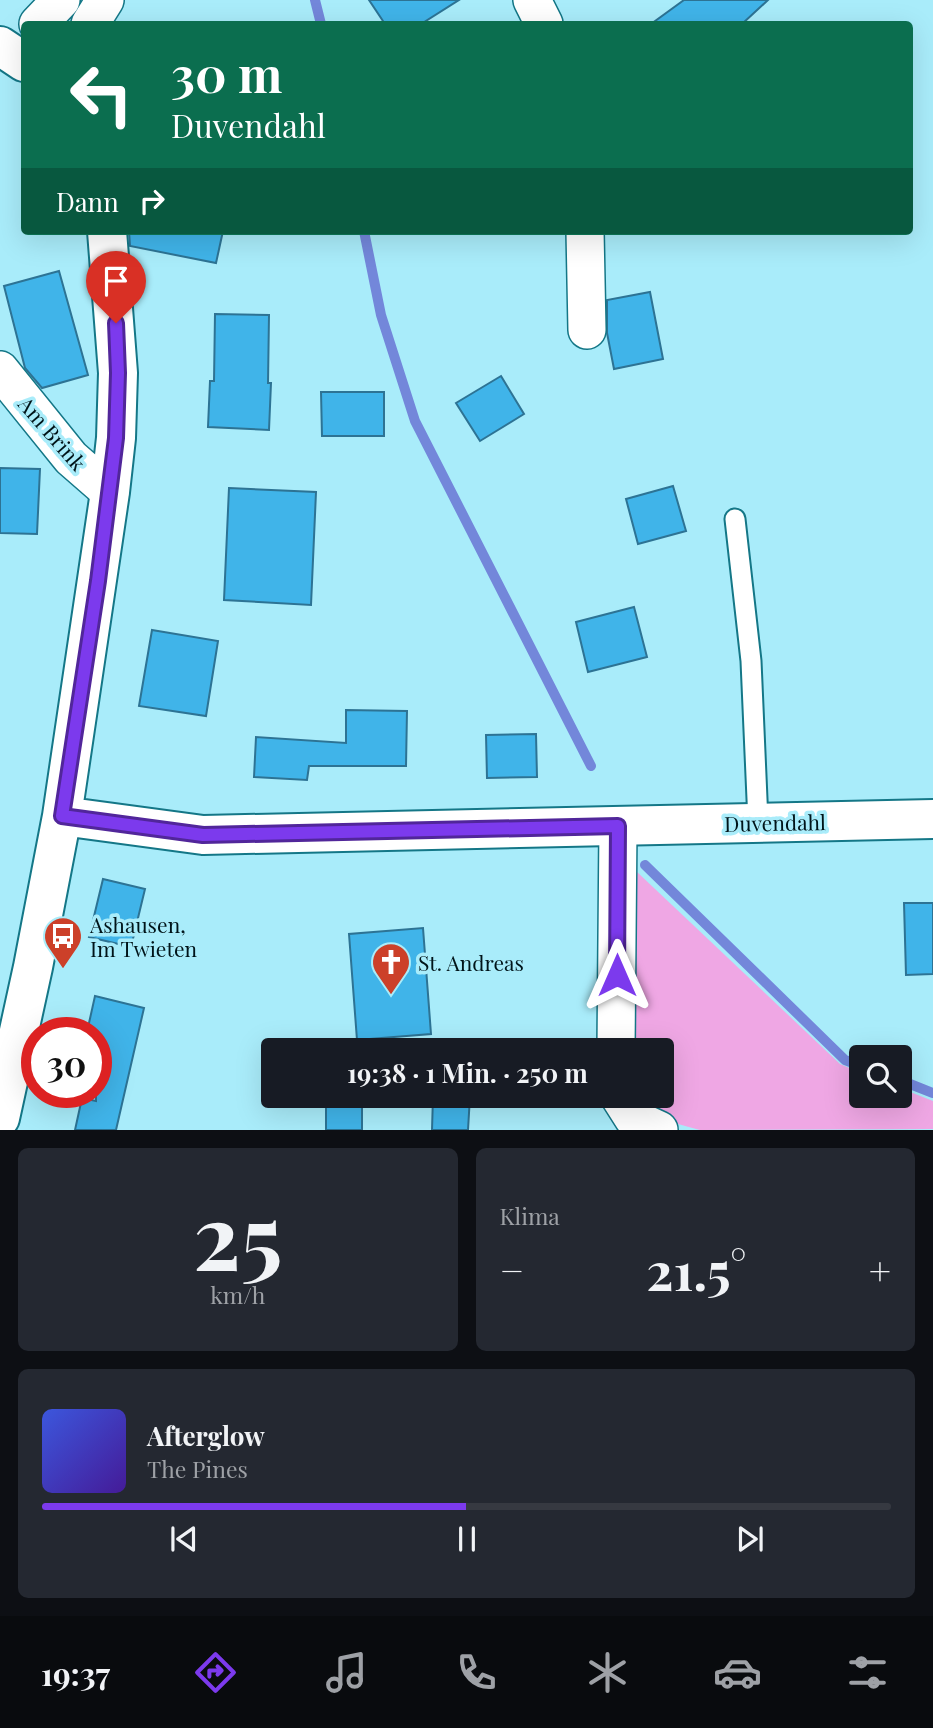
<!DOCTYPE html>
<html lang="de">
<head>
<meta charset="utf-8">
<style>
	:root { --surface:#171b24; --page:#242831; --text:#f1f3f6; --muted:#9ea1a6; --line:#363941; --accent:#7c3aed }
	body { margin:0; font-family:"Playfair Display",serif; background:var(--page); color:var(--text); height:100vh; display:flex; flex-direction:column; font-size:26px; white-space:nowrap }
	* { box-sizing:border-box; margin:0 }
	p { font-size:23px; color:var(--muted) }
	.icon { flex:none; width:38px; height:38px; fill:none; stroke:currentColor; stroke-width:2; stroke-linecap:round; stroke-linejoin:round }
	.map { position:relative; height:1130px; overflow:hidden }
	.side { display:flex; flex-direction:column; gap:18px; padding:18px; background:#0d0f14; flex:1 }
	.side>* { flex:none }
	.hud { position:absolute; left:21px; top:21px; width:892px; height:214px; border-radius:7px; box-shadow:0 7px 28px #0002; background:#0b6e4f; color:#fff; overflow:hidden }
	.tools { position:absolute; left:849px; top:1045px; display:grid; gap:14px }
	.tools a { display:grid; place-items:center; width:63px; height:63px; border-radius:7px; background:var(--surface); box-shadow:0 7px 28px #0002; font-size:35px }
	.speed { position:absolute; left:21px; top:1017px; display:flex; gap:14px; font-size:35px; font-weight:700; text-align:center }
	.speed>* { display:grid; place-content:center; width:91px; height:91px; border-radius:50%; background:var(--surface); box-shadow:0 7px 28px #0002; line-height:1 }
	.speed .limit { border:10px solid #d22; background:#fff; color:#111 }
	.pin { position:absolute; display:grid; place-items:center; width:60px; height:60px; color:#fff; margin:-72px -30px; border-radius:50% 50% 50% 0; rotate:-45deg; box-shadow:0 0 7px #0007 }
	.pin .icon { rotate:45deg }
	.me { position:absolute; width:77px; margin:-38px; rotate:0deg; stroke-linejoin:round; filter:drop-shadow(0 0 5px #0008) }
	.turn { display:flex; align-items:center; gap:24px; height:147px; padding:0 35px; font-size:32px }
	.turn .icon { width:91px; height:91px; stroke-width:2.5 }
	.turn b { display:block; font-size:49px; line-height:60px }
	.then { display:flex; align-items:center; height:66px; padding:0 35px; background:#0003; gap:14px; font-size:26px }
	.big { font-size:52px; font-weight:700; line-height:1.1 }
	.side .tile { flex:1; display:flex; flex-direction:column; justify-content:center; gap:10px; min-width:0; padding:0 24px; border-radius:10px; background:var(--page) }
	.side .dial { align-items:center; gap:0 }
	.dial b { font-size:91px; line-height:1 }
	.song { display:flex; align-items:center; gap:21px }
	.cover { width:84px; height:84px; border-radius:10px; background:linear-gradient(135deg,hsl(230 70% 55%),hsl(260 70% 35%)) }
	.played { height:7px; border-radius:4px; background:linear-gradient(90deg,var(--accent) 50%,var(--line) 50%) }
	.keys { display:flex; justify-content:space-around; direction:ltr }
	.heat { display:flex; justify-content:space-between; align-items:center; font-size:38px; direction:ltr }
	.side .tiles { flex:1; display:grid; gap:18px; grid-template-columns:1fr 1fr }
	.tile:last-child { grid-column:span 2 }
	.trip { position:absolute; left:261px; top:1038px; width:413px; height:70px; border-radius:7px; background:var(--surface); box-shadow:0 7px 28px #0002; font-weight:700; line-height:70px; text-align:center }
	.dock { display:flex; height:112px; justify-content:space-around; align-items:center; background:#090b0e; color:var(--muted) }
	.dock .icon { width:49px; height:49px }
	.dock .current { color:var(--accent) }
	.dock b { font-size:32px; color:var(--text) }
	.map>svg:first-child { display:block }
</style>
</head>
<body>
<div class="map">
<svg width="933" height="1130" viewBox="0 0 933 1130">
	<rect width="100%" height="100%" fill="#a9ecfa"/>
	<!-- green -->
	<path fill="#efa7e4" d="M 636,871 L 840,1064 L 861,1073 L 861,1096 L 900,1096 L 900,1088 L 933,1101 L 933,1129 L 700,1130 C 675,1123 652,1119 638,1096 L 662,1096 L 662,1050 L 632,1050 Z"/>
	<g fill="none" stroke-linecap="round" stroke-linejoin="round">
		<!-- stream -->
		<path stroke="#7387da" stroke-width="10" d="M 315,0 L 321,24
			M 364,231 L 381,315 L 415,421 L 591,766
			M 645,865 L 845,1060 L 861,1066
			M 900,1080 L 933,1093"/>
	</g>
	<!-- building -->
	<path fill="#40b4e9" stroke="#2d7394" stroke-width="2" d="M 369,0 L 459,0 L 421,24 L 385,24 Z
		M 684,0 L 768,0 L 742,24 L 651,24 Z
		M 129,231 L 223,231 L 216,263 L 130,246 Z
		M 59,271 L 88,375 L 42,388 L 25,368 L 4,286 Z
		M 650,292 L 663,359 L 614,369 L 607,333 L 607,300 Z
		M 215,314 L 269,315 L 268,383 L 271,383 L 269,430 L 208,427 L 210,381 L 214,381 Z
		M 501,376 L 524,414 L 480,441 L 456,403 Z
		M 321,392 L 384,392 L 384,436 L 322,436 Z
		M 0,468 L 40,469 L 37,534 L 0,533 Z
		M 673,486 L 686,531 L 638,544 L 626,499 Z
		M 229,488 L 316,492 L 311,605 L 224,600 Z
		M 634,607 L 647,657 L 588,672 L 576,622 Z
		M 152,630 L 218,641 L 206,716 L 139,706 Z
		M 346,710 L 407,711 L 406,766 L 309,766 L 307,780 L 254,777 L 256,737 L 346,743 Z
		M 536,734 L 537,777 L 487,778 L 486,735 Z
		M 103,879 L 145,889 L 131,947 L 89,937 Z
		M 904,903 L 933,903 L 933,974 L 906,975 Z
		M 423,928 L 431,1034 L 357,1040 L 349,934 Z
		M 95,996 L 144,1008 L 116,1130 L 75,1130 L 82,1098 L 96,1101 L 96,1032 L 87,1032 Z
		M 433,1096 L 470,1096 L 468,1130 L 432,1130 Z
		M 326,1103 L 362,1103 L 362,1130 L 326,1130 Z"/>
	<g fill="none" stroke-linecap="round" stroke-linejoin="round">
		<defs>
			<path id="service" d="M 735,519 L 751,661 L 758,822"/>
			<path id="minor" d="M 532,0 L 544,24
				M 38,24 L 61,0
				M 90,24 L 105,0
				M 585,231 L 587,330
				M 0,370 L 71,458 L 110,492
				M 616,1050 L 618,826
				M 619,1096 L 633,1118 L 659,1130"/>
			<path id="tertiary" d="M 0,46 L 24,62
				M 62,816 L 203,835 L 933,819
				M 0,1118 L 33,967 L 62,816 L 110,492 L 116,438 L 118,373 L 107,231"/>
		</defs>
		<!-- service casing -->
		<use href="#service" stroke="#147787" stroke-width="23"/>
		<!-- minor casing -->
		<use href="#minor" stroke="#147787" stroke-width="40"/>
		<!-- tertiary casing -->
		<use href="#tertiary" stroke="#147787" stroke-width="42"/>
		<!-- service -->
		<use href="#service" stroke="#fff" stroke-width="19"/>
		<!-- minor -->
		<use href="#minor" stroke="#fff" stroke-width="37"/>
		<!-- tertiary -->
		<use href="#tertiary" stroke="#fff" stroke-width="38"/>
	</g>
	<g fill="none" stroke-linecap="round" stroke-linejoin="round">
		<defs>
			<path id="route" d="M 116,323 L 118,373 L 116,438 L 98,581 L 62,816 L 203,835 L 618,826 L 617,975"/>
		</defs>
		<!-- route casing -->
		<use href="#route" stroke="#51269a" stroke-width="18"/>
		<!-- route -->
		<use href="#route" stroke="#7c3aed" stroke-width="12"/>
	</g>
	<!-- icons -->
	<defs>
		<symbol id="bus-pin" viewBox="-11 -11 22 30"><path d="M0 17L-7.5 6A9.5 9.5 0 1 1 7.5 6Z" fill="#cc4029" stroke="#a9ecfa"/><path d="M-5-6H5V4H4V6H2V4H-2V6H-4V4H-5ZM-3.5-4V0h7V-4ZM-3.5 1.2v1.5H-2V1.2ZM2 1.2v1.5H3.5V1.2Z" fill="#fff"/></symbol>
		<symbol id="church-pin" viewBox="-11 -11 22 30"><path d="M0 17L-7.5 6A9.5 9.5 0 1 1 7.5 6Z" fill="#cc4029" stroke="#a9ecfa"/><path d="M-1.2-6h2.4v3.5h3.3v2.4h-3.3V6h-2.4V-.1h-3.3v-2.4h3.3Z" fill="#fff"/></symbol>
	</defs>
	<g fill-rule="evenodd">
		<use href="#bus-pin" x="41" y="914" width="44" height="60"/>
		<use href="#church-pin" x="369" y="940" width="44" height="60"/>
	</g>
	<g text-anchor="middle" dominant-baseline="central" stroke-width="7" stroke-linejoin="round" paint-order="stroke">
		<!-- street labels -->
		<g font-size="21" fill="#001419" stroke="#a9ecfa">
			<text transform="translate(53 433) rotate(49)">Am Brink</text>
			<text transform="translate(775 822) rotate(-1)">Duvendahl</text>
		</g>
		<!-- poi labels -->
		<g font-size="21" fill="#001419" stroke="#a9ecfa" text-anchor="start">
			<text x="90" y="924">Ashausen,<tspan x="90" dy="24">Im Twieten</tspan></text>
			<text x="418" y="962">St. Andreas</text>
		</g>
	</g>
</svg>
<div class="tools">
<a><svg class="icon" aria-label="search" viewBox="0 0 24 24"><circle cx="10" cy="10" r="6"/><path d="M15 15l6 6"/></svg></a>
</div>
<div class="speed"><div class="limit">30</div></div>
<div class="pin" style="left:116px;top:323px;background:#d93025"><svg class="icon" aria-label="arrive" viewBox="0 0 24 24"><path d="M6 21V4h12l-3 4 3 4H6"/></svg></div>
<svg class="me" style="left:617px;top:975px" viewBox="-20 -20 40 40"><path d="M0-17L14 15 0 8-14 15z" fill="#7c3aed" stroke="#fff" stroke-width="4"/></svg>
<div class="trip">19:38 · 1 Min. · 250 m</div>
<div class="hud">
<div class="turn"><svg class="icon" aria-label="left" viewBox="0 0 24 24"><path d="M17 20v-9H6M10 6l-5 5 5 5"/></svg><div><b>30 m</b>Duvendahl</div></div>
<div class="then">Dann<svg class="icon" aria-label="right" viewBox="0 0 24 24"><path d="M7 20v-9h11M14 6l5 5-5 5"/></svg></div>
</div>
</div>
<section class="side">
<div class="tiles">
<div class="tile dial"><b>25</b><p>km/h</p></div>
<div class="tile"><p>Klima</p>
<div class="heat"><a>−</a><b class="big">21.5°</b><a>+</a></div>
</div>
<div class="tile">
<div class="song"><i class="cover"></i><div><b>Afterglow</b><p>The Pines</p></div></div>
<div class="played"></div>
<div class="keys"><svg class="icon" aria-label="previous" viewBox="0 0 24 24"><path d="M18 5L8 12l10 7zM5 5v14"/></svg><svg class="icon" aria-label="pause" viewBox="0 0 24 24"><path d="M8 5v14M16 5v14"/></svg><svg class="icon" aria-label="next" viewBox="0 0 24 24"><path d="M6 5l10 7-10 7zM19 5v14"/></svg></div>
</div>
</div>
</section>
<nav class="dock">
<b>19:37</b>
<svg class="icon current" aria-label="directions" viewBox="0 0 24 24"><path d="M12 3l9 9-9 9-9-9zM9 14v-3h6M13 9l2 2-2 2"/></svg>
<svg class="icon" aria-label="music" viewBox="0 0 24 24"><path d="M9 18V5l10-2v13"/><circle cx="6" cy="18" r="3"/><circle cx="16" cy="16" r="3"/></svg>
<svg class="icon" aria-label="phone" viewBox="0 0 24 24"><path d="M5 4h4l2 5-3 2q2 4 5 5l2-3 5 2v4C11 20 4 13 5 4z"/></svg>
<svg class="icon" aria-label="climate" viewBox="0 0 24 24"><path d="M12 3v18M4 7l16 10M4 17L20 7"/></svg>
<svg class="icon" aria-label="car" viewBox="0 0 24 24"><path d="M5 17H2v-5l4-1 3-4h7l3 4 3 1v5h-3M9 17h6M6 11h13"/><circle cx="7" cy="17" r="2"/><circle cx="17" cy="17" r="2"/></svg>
<svg class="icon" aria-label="filters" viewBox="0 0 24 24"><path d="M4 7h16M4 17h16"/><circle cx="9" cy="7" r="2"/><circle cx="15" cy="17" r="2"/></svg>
</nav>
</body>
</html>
